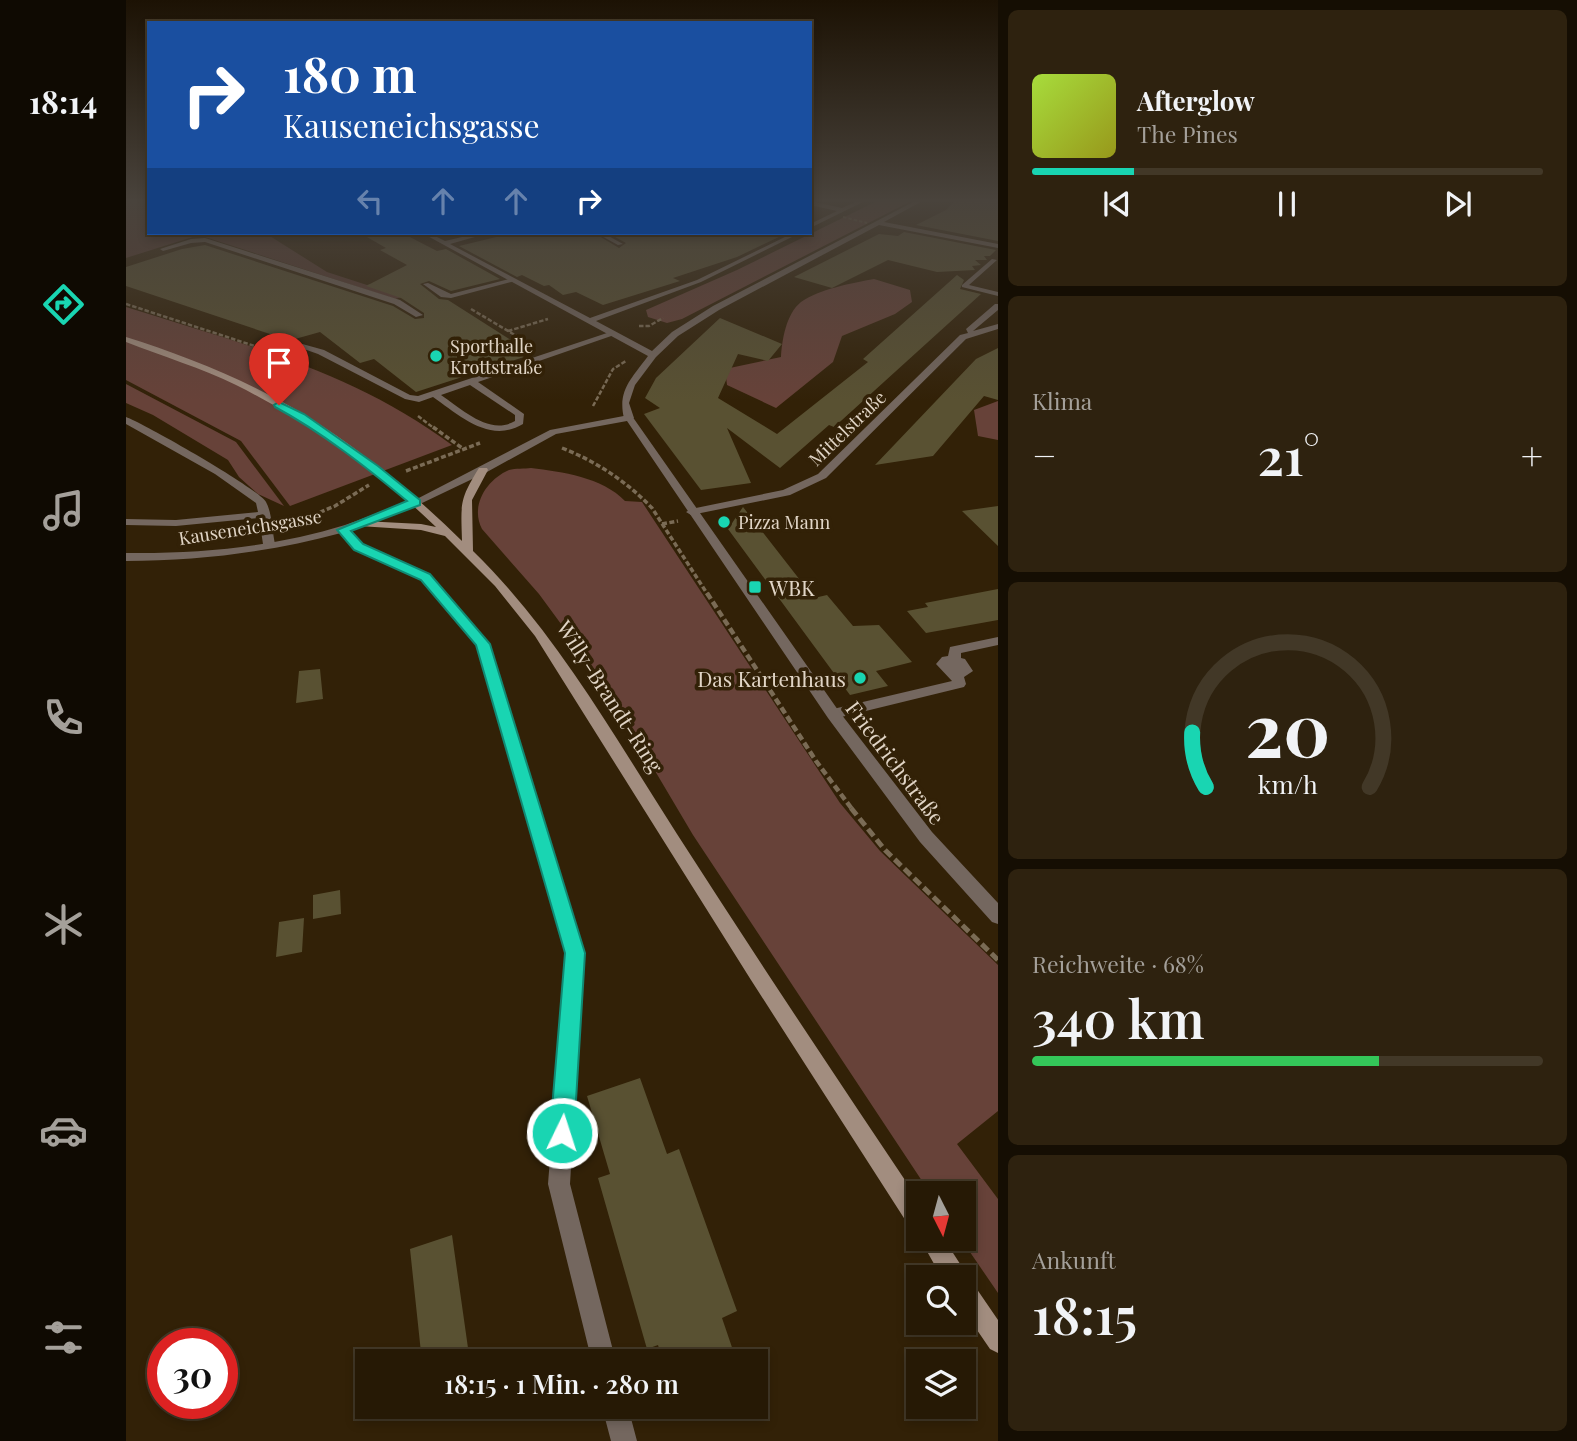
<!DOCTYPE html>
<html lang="de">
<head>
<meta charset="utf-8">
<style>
	:root { --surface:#261905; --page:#2e220f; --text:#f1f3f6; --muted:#a4a09a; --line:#423827; --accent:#19d5b2 }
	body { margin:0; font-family:"Playfair Display",serif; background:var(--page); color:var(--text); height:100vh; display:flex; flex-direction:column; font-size:26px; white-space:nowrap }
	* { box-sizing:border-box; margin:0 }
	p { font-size:23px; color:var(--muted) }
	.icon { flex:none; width:38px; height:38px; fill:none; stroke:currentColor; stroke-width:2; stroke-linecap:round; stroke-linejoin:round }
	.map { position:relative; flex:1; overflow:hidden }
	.drawer { display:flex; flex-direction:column; gap:10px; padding:10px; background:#150e03; width:579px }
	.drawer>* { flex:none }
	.banner { position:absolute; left:21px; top:21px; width:665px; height:214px; border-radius:0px; box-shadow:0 4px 10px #0003,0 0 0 2px var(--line); background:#1a4fa0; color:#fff; overflow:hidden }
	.needle { width:46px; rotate:174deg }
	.fabs { position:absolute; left:780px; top:1181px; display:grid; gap:14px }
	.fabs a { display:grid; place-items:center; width:70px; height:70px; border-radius:0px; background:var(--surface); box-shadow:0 4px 10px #0003,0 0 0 2px var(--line); font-size:35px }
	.speed { position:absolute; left:21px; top:1328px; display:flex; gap:14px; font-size:35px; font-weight:700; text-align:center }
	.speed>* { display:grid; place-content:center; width:91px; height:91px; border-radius:50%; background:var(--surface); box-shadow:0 4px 10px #0003,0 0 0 2px var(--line); line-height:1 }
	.speed .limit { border:10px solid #d22; background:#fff; color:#111 }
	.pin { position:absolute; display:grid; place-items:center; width:60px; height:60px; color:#fff; margin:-72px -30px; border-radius:50% 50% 50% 0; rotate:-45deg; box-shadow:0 0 7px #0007 }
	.pin .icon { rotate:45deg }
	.me { position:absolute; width:77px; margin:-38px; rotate:4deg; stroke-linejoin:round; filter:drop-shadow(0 0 5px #0008) }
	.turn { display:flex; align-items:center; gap:24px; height:147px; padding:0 21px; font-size:32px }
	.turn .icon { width:91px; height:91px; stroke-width:2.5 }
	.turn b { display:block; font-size:49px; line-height:60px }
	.lanes { display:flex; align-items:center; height:66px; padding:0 21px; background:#0003; justify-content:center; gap:35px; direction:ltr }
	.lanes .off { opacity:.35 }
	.big { font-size:52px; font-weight:600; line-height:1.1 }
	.drawer .tile { flex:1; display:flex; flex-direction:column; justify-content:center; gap:10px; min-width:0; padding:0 24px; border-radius:10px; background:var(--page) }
	.drawer .dial { align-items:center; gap:0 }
	.dial svg { height:182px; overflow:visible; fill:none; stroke:var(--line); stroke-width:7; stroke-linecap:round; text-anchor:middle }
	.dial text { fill:var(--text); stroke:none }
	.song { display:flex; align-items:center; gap:21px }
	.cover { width:84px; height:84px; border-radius:10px; background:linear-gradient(135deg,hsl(80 70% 55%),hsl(60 70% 35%)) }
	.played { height:7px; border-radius:4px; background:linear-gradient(90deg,var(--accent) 20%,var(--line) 20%) }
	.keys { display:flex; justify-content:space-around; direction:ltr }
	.heat { display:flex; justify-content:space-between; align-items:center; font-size:38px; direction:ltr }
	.charge { height:10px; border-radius:5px; background:linear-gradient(90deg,#34c759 68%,var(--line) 0) }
	.trip { position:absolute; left:229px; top:1349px; width:413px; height:70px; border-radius:0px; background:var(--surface); box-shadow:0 4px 10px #0003,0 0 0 2px var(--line); font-weight:600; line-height:70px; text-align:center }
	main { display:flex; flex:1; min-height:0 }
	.tabs { display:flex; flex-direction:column; width:126px; justify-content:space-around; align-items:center; background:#0f0a02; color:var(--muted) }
	.tabs .icon { width:49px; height:49px }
	.tabs .selected { color:var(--accent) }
	.tabs b { font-size:32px; color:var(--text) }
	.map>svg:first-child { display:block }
</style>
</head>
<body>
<main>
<nav class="tabs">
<b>18:14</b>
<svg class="icon selected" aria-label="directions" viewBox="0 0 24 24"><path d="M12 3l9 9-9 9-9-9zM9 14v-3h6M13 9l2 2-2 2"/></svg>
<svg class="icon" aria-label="music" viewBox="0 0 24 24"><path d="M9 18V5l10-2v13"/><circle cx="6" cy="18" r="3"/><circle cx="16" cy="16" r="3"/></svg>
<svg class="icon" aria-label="phone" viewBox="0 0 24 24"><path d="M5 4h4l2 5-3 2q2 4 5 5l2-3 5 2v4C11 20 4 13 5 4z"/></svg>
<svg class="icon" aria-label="climate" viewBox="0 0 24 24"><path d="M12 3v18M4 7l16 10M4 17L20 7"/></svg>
<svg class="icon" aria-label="car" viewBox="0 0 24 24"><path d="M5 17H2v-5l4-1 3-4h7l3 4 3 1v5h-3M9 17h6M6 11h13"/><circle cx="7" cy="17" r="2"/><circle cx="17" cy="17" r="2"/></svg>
<svg class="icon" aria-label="filters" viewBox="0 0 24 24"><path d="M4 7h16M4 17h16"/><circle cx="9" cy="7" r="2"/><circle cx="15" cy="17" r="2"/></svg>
</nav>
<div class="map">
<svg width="872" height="1441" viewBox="0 0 872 1441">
	<rect width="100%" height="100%" fill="#322107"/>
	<!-- green -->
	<path fill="#583a32" d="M 0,199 L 23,199 L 23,233 L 139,233 L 201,272 L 241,285 L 268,279 L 291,293 L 269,299 L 73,235 L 0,258 Z"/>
	<!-- forest -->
	<path fill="#674239" d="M 755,199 L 789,199 L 556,319 L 541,323 L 522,317 L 520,310 L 611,270 Z
		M 748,279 L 784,290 L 786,302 L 769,314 L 716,336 L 707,362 L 650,408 L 601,385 L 599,369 L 655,357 C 656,340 660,314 675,302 C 693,289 727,283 748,279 Z
		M 0,307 C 117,344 226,371 326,445 L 164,506 L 115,441 L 0,380 Z
		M 0,384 L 110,442 L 158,506 L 132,494 L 113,477 L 102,460 L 27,415 L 0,403 Z
		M 872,401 L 872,440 L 852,436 L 848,410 Z
		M 405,468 C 436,472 476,477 499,501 L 516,502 L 714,803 L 754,851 L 872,965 L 872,1111 L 831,1144 L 872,1199 L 872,1293 L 835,1239 L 838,1239 L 838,1194 L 804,1193 L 567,835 L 471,673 L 413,594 L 356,529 C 344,506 360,480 383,470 C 389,468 399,469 405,468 Z"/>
	<!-- building -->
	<path fill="#595132" d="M 830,199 L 872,199 L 872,241 L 790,225 L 820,210 Z
		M 778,232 L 870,250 L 864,256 L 858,256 L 861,260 L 849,260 L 855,265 L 846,266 L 849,270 L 811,272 L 762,260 L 706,288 L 668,277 L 753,234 L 772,236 Z
		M 234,233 L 276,233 L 311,251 L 320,249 L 374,279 L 325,291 L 303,281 L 294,284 L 313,299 L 322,300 L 399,349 L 390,351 L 398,357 L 290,392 L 248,359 L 234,363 L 194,332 L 169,339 L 159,339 L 0,286 L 0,267 L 56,249 L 79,245 L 267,306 L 289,319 L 298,318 L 298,313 L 275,298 L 240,286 L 281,265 L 254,250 L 260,248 Z
		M 387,233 L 468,233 L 493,248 L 500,243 L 482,233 L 661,233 L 611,257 L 547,278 L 554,281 L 477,305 L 450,292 L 437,295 L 423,285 L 418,286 L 396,275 L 391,277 L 333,246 Z
		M 831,275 L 838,280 L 834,289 L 855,294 L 716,420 L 708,427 L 703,425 L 654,468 L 601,428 L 625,483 L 575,490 L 518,414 L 534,408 L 519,398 L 530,378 L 594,318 L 656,344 L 642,361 L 612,354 L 592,398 L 651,434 L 742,362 L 737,359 Z
		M 872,348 L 872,400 L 858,396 L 807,456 L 749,465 L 850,359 Z
		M 872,506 L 872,546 L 836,511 Z
		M 617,507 L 688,598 L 701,595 L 727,626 L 753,625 L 786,662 L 750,671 L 762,686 L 724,695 L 602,529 Z
		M 872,589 L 872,620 L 800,633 L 781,611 L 802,607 L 799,603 Z
		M 194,669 L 197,699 L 170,703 L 173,671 Z
		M 214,890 L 215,914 L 187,919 L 187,895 Z
		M 178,918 L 176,952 L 150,957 L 153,922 Z
		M 514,1078 L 541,1154 L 553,1149 L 611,1311 L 596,1318 L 611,1362 L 537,1362 L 532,1345 L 521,1349 L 472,1178 L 484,1174 L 461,1096 Z
		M 326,1235 L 344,1362 L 296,1362 L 284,1249 Z"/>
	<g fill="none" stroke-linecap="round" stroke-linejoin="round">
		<!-- path-far3 -->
		<path stroke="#7a6b55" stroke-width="2.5" stroke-dasharray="4.5 2" stroke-linecap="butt" d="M 0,304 L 147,352
			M 345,309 L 404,344
			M 513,326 L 523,326 L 537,318
			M 382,331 L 422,319
			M 467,406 L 487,369 L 500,361
			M 292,416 L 309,429"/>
		<!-- path-far2 -->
		<path stroke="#7a6b55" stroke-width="3.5" stroke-dasharray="5 2.5" stroke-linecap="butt" d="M 307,427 L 336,448
			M 436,448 C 471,462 500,481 526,508 L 582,595
			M 280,471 L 354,443
			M 180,518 L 209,506 L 243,485
			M 536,524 L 552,521"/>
		<!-- path-far1 -->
		<path stroke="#7a6b55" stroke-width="4.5" stroke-dasharray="7 3.5" stroke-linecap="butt" d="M 581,593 L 690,761 L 726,809"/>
		<!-- path -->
		<path stroke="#7a6b55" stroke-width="5" stroke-dasharray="9 4.5" stroke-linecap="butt" d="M 725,808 L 759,850 L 872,960"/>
		<!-- service -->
		<path fill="#74675f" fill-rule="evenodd" d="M 79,238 L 274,300 L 297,315 L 290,317 L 268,304 L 79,242 L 65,243 L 37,251 L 34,249 L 65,239 Z
			M 387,278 L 389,281 L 325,298 L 315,297 L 297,284 L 302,283 L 325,294 Z
			M 484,332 L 491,334 L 352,382 L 398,414 L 397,424 C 364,444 334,416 307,397 L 293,402 L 279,399 L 192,354 L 158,342 L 162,340 L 198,350 L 284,395 L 292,396 ZM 344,385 L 389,415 L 389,421 C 363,436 336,409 315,395 Z
			M 0,417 C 19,424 133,489 140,502 C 146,513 146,530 149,544 L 147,546 L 143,547 L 137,544 L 133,518 L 50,526 L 0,525 L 0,519 L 50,520 L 132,512 L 130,503 L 89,474 L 0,424 Z"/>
		<!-- minor -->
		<path fill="#74675f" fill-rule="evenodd" d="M 736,199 L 743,199 L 684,228 L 684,224 L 711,211 L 684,205 L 684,201 L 716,208 Z
			M 793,199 L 800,199 L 758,222 L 872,244 L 872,248 L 753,225 L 593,310 L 552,336 L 530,357 L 509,385 L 503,403 L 508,418 L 503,421 L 498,418 C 491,390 507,377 522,356 L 296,233 L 303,233 L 319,241 L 353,233 L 363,233 L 324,244 L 464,318 L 571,280 L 667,233 L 674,233 L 575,282 L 470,321 L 526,351 L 546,332 L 587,306 Z
			M 470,233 L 477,233 L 497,244 L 492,245 Z
			M 866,259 L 871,260 L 843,285 L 872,292 L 872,296 L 836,287 L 836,285 Z
			M 869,304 L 872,304 L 872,310 L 847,331 L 872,324 L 872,329 L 840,339 L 700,478 L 664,495 L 565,515 L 560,512 L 565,509 L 657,490 L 692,474 L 834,335 L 842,333 L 840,329 Z
			M 290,499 L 294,500 L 294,504 L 224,530 L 236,545 L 304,574 L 363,644 L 458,953 L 444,1184 L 490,1362 L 466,1362 L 422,1184 L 440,953 L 351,645 L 296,580 L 228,549 L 215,533 C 144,552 73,561 0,561 L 0,553 C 74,554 148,547 219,525 C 243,517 266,506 290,499 Z
			M 872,637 L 872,645 L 835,653 L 835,658 L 839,659 L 847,671 L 838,677 L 840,684 L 838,687 L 707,719 L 700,714 L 707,709 L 826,681 L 810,664 L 816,657 L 822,656 L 824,647 Z
			M 476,1407 L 502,1407 L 511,1441 L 485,1441 Z"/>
		<!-- tertiary -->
		<path fill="#74675f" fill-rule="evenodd" d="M 503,415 L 506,416 L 712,710 L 806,832 L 872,903 L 872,924 L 866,922 L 794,842 L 702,718 L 501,421 L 430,434 L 361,472 L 294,504 L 286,504 L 285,502 L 424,430 Z"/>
		<!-- secondary -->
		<path fill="#a28d7f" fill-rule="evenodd" d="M 0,337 C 58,355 125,382 177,414 C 235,449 288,494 336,541 C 335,504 333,500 353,468 L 361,468 L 362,470 L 346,500 L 347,551 C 430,632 488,736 551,834 C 630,957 711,1079 793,1201 L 793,1232 L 785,1229 L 625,980 L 409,636 L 369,586 L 319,536 L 295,530 L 233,526 L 233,522 L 237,521 L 295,524 L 310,527 C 252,471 182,421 110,385 C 75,368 36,356 0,342 Z
			M 794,1239 L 818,1239 L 838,1270 L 841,1280 L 846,1282 L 872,1320 L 872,1353 L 864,1349 L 838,1311 L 838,1278 L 816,1278 Z"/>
		<!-- path-bridge -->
		<path stroke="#7a6b55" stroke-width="2" stroke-dasharray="3.5 2" stroke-linecap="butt" d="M 717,217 L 741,223"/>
	</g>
	<!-- sky -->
	<linearGradient id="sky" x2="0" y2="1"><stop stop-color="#1c1204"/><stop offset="0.5" stop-color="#49433c"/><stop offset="1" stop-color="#49433c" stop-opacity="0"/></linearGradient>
	<rect width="872" height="401" fill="url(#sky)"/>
	<!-- route -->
	<path fill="#19d5b2" stroke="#108a74" stroke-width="2" d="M 153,402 L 178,414 L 252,466 L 294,500 L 294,505 L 225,531 L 237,544 L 304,574 L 364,644 L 459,953 L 448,1133 L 444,1141 L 436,1145 L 428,1141 L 424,1133 L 439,953 L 350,645 L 295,580 L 228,550 L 211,530 L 281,501 C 240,467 197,433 149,407 L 148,405 Z"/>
	<!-- markers -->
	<g fill="#19d5b2" stroke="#322107" stroke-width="2.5">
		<circle cx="310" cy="356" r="7"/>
		<circle cx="598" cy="522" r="7"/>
		<rect x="622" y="580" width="14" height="14" rx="3.5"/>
		<circle cx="734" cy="678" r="7"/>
	</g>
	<g text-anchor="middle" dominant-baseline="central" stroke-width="7" stroke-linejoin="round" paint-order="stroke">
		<!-- far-poi labels -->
		<g font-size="18" fill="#e1d5c6" stroke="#322107" text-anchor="start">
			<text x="324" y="346">Sporthalle<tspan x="324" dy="21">Krottstraße</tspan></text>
			<text x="612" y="522">Pizza Mann</text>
		</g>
		<!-- far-street labels -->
		<g font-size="18" fill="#e1d5c6" stroke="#322107">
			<text transform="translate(721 428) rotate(-44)">Mittelstraße</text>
			<text transform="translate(124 527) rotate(-9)">Kauseneichsgasse</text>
		</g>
		<!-- poi labels -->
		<g font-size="21" fill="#e1d5c6" stroke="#322107" text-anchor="start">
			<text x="643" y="587">WBK</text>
			<text x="720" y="678" text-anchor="end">Das Kartenhaus</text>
		</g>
		<!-- street labels -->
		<g font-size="21" fill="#e1d5c6" stroke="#322107">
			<text transform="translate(485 696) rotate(57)">Willy-Brandt-Ring</text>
			<text transform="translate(770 762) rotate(53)">Friedrichstraße</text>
		</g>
	</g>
</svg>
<div class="fabs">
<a><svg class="needle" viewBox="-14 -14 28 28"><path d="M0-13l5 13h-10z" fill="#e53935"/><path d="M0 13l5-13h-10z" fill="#a4a09a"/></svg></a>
<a><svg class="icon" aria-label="search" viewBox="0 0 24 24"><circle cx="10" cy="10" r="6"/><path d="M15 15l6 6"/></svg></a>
<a><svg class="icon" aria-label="layers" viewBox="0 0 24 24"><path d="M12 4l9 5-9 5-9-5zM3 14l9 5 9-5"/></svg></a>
</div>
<div class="speed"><div class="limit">30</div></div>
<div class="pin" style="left:153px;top:405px;background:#d93025"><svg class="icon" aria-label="arrive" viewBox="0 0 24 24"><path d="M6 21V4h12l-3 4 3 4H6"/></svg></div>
<svg class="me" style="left:436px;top:1133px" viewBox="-20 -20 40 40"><circle r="17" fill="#19d5b2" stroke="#fff" stroke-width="3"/><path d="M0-11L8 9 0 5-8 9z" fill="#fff"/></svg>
<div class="trip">18:15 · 1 Min. · 280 m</div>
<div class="banner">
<div class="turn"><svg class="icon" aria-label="right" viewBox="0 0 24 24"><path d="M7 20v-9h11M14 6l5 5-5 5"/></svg><div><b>180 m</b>Kauseneichsgasse</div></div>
<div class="lanes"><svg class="icon off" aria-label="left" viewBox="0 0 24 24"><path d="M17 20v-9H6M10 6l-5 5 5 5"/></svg><svg class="icon off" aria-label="ahead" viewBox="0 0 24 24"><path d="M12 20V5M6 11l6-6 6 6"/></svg><svg class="icon off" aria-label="ahead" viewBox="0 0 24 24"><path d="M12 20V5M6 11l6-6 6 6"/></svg><svg class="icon" aria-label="right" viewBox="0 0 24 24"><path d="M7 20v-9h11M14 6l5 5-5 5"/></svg></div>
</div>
</div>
<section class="drawer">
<div class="tile">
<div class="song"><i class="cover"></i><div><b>Afterglow</b><p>The Pines</p></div></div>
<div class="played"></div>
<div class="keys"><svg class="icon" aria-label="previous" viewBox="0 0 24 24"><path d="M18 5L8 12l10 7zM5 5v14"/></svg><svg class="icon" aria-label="pause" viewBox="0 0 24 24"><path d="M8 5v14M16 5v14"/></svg><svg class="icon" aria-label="next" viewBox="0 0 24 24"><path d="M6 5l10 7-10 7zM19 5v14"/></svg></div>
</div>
<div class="tile"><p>Klima</p>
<div class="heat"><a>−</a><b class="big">21°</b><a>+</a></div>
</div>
<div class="tile dial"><svg viewBox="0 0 100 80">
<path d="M14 69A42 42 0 1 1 86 69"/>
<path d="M14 69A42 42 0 0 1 8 45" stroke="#19d5b2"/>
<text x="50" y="56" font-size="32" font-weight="700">20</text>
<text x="50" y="72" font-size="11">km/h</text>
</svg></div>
<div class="tile"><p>Reichweite · 68%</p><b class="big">340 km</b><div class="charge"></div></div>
<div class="tile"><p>Ankunft</p><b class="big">18:15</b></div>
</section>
</main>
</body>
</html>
